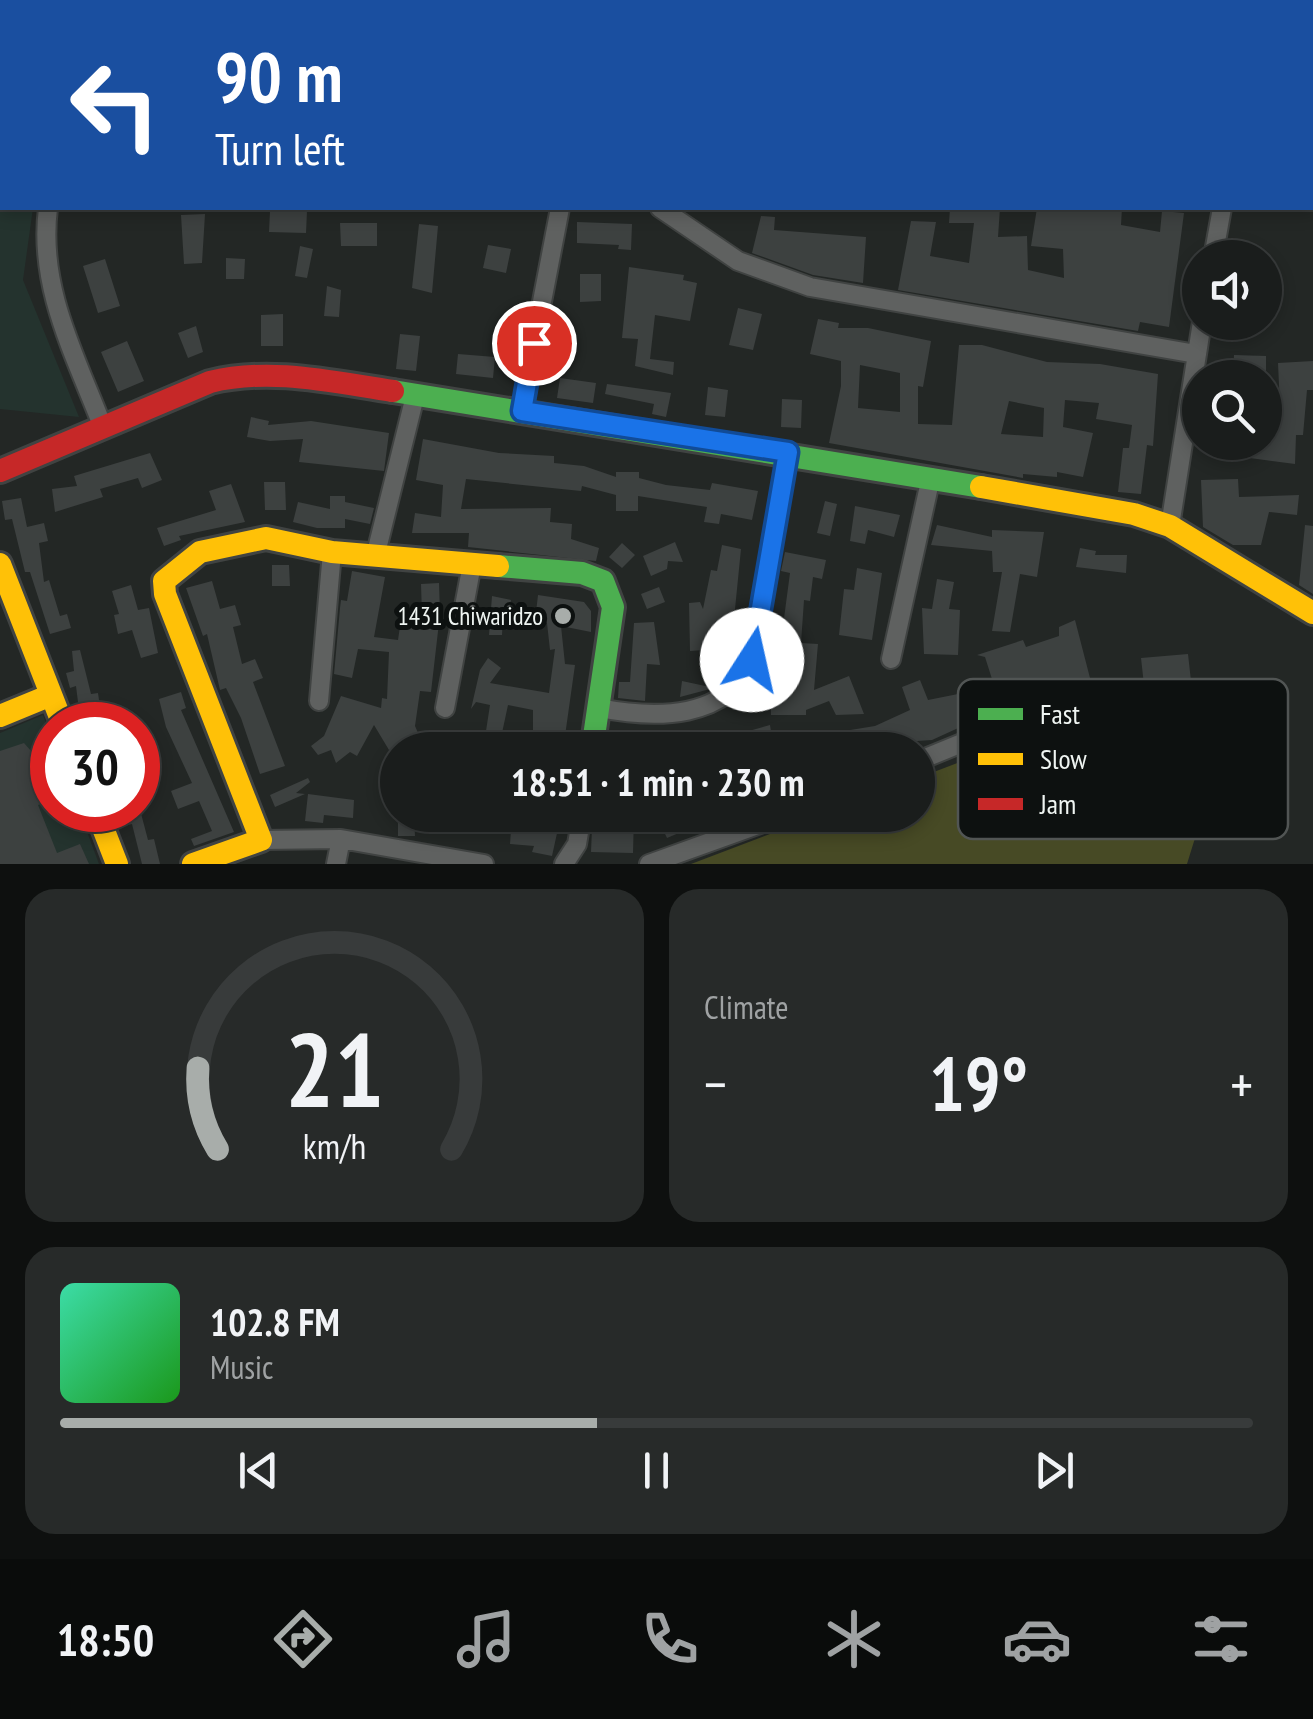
<!DOCTYPE html>
<html lang="en">
<head>
<meta charset="utf-8">
<style>
	:root { --surface:#1a1d1c; --page:#272a29; --text:#f1f3f6; --muted:#9fa2a3; --line:#383b3b; --accent:#a8adaa }
	body { margin:0; font-family:"PT Sans Narrow",sans-serif; background:var(--page); color:var(--text); height:100vh; display:flex; flex-direction:column; font-size:38px; white-space:nowrap }
	* { box-sizing:border-box; margin:0 }
	p { font-size:32px; color:var(--muted) }
	.icon { flex:none; width:55px; height:55px; fill:none; stroke:currentColor; stroke-width:2; stroke-linecap:round; stroke-linejoin:round }
	.map { position:relative; height:864px; overflow:hidden }
	.sheet { display:flex; flex-direction:column; gap:25px; padding:25px; background:#0e100f; flex:1 }
	.sheet>* { flex:none }
	.guide { position:absolute; left:0px; top:0px; width:1315px; height:210px; box-shadow:0 5px 15px #0003,0 0 0 2px var(--line); background:#1a4fa0; color:#fff; overflow:hidden }
	.tools { position:absolute; left:1182px; top:240px; display:grid; gap:20px }
	.tools a { display:grid; place-items:center; width:100px; height:100px; border-radius:50%; background:var(--surface); box-shadow:0 5px 15px #0003,0 0 0 2px var(--line); font-size:50px }
	.speed { position:absolute; left:30px; top:702px; display:flex; gap:20px; font-size:50px; font-weight:700; text-align:center }
	.speed>* { display:grid; place-content:center; width:130px; height:130px; border-radius:50%; background:var(--surface); box-shadow:0 5px 15px #0003,0 0 0 2px var(--line); line-height:1 }
	.speed .limit { border:15px solid #d22; background:#fff; color:#111 }
	.pin { position:absolute; display:grid; place-items:center; width:85px; height:85px; color:#fff; margin:-42px; border:5px solid #fff; border-radius:50%; box-shadow:0 2px 10px #0007 }
	.me { position:absolute; width:110px; margin:-55px; rotate:10deg; stroke-linejoin:round; filter:drop-shadow(0 0 8px #0008) }
	.turn { display:flex; align-items:center; gap:35px; height:210px; padding:0 50px; font-size:45px }
	.turn .icon { width:130px; height:130px; stroke-width:2.5 }
	.turn b { display:block; font-size:70px; line-height:85px }
	.big { font-size:75px; font-weight:700; line-height:1.1 }
	.sheet .tile { flex:1; display:flex; flex-direction:column; justify-content:center; gap:15px; min-width:0; padding:0 35px; border-radius:30px; background:var(--page) }
	.sheet .dial { align-items:center; gap:0 }
	.dial svg { height:260px; overflow:visible; fill:none; stroke:var(--line); stroke-width:7; stroke-linecap:round; text-anchor:middle }
	.dial text { fill:var(--text); stroke:none }
	.song { display:flex; align-items:center; gap:30px }
	.cover { width:120px; height:120px; border-radius:15px; background:linear-gradient(135deg,hsl(160 70% 55%),hsl(120 70% 35%)) }
	.played { height:10px; border-radius:5px; background:linear-gradient(90deg,var(--accent) 45%,var(--line) 45%) }
	.keys { display:flex; justify-content:space-around; direction:ltr }
	.heat { display:flex; justify-content:space-between; align-items:center; font-size:55px; direction:ltr }
	.sheet .tiles { flex:1; display:grid; gap:25px; grid-template-columns:1fr 1fr }
	.tile:last-child { grid-column:span 2 }
	.trip { position:absolute; left:380px; top:732px; width:555px; height:100px; border-radius:50px; background:var(--surface); box-shadow:0 5px 15px #0003,0 0 0 2px var(--line); font-weight:700; line-height:100px; text-align:center }
	.tab-bar { display:flex; height:160px; justify-content:space-around; align-items:center; background:#0a0c0b; color:var(--muted) }
	.tab-bar .icon { width:70px; height:70px }
	.tab-bar .active { color:var(--accent) }
	.tab-bar b { font-size:45px; color:var(--text) }
	.map>svg:first-child { display:block }
</style>
</head>
<body>
<div class="map">
<svg width="1313" height="864" viewBox="0 0 1313 864">
	<rect width="100%" height="100%" fill="#232725"/>
	<!-- built -->
	<path fill="#24332e" d="M 0,0 L 63,0 L 2,2 L 2,208 L 33,208 L 23,280 L 79,417 L 0,409 Z
		M 43,715 L 52,740 L 52,810 L 79,810 L 99,864 L 0,864 L 0,733 Z"/>
	<!-- green -->
	<path fill="#474a25" d="M 1107,706 L 1221,754 L 1187,864 L 691,864 L 820,815 L 918,815 L 918,778 Z"/>
	<!-- building -->
	<path fill="#3d4140" fill-rule="evenodd" d="M 950,208 L 1000,208 L 998,237 L 1027,236 L 1028,270 L 1064,278 L 1063,249 L 1031,246 L 1037,208 L 1122,208 L 1121,225 L 1160,232 L 1162,211 L 1184,213 L 1169,327 L 1140,322 L 1138,331 L 898,290 L 911,221 L 936,222 L 930,256 L 969,263 L 974,223 L 949,223 Z
		M 270,211 L 307,211 L 306,233 L 269,232 Z
		M 205,214 L 202,263 L 184,264 L 181,215 Z
		M 761,216 L 775,217 L 774,230 L 866,237 L 863,283 L 813,275 L 752,253 Z
		M 577,222 L 632,224 L 631,250 L 618,249 L 619,245 L 577,243 Z
		M 340,223 L 377,223 L 377,246 L 341,246 Z
		M 419,224 L 438,226 L 432,293 L 412,288 Z
		M 488,245 L 511,249 L 506,273 L 483,268 Z
		M 300,246 L 313,249 L 307,278 L 295,276 Z
		M 226,258 L 245,259 L 244,279 L 226,279 Z
		M 105,259 L 120,306 L 98,313 L 83,266 Z
		M 629,267 L 684,275 L 683,280 L 697,283 L 690,321 L 655,315 L 650,359 L 674,362 L 673,375 L 635,366 L 638,339 L 622,338 Z
		M 580,274 L 601,274 L 601,301 L 580,302 Z
		M 327,286 L 341,290 L 339,317 L 324,316 Z
		M 738,308 L 762,314 L 753,350 L 729,345 Z
		M 283,314 L 283,346 L 261,346 L 261,315 Z
		M 818,319 L 839,323 L 838,328 L 868,328 L 931,341 L 923,387 L 918,386 L 918,424 L 952,425 L 959,345 L 982,345 L 1047,362 L 1100,364 L 1158,374 L 1153,446 L 1147,445 L 1141,494 L 1118,492 L 1123,448 L 1129,448 L 1132,425 L 1096,419 L 1099,403 L 1065,400 L 1063,427 L 1093,433 L 1083,477 L 1057,472 L 1057,477 L 1023,474 L 1023,478 L 829,443 L 841,386 L 841,361 L 810,354 ZM 860,365 L 900,373 L 900,412 L 858,408 ZM 1009,401 L 1044,408 L 1043,437 L 1001,434 Z
		M 196,326 L 203,352 L 188,358 L 178,333 Z
		M 400,334 L 420,336 L 416,371 L 396,369 Z
		M 127,341 L 144,381 L 118,392 L 101,352 Z
		M 458,354 L 495,357 L 493,378 L 456,374 Z
		M 1234,355 L 1266,356 L 1266,374 L 1233,373 Z
		M 1313,361 L 1313,390 L 1307,390 L 1303,435 L 1296,435 L 1295,464 L 1220,454 L 1221,442 L 1266,442 L 1268,406 L 1280,407 L 1278,363 Z
		M 560,378 L 596,383 L 593,403 L 557,398 Z
		M 607,384 L 671,393 L 666,417 L 652,414 L 654,404 L 605,394 Z
		M 708,387 L 728,390 L 725,417 L 705,415 Z
		M 782,399 L 802,400 L 801,428 L 781,427 Z
		M 251,417 L 269,421 L 268,425 L 311,421 L 389,433 L 384,471 L 299,462 L 303,439 L 270,441 L 247,437 Z
		M 423,439 L 499,453 L 554,456 L 554,463 L 584,466 L 616,477 L 616,472 L 639,472 L 639,478 L 666,485 L 710,490 L 712,483 L 758,491 L 752,520 L 721,514 L 719,524 L 704,522 L 707,507 L 638,496 L 638,511 L 616,511 L 616,495 L 582,486 L 581,491 L 466,479 L 461,509 L 551,508 L 550,522 L 572,524 L 571,539 L 599,548 L 596,561 L 468,547 L 469,533 L 412,533 L 415,513 L 441,517 L 443,485 L 416,480 Z
		M 150,453 L 162,480 L 142,488 L 138,478 L 100,489 L 103,497 L 55,512 L 52,489 L 77,486 L 74,476 Z
		M 1238,479 L 1239,497 L 1299,495 L 1297,515 L 1269,512 L 1261,545 L 1233,545 L 1203,527 L 1201,480 Z
		M 264,482 L 285,482 L 286,510 L 265,510 Z
		M 231,484 L 245,522 L 179,536 L 181,540 L 164,546 L 157,528 L 216,510 L 209,491 Z
		M 330,496 L 345,496 L 345,502 L 374,508 L 370,524 L 345,519 L 345,528 L 317,528 L 293,522 L 298,502 L 330,509 Z
		M 21,498 L 27,527 L 44,523 L 48,541 L 39,543 L 44,582 L 49,580 L 60,616 L 67,614 L 71,628 L 50,634 L 30,572 L 25,572 L 12,519 L 5,520 L 2,501 Z
		M 825,501 L 837,504 L 830,536 L 817,533 Z
		M 855,506 L 900,515 L 894,537 L 868,530 L 865,544 L 850,541 Z
		M 937,525 L 992,537 L 992,530 L 1044,532 L 1037,577 L 1020,574 L 1010,632 L 992,631 L 1002,572 L 993,572 L 992,551 L 931,545 Z
		M 1305,525 L 1313,526 L 1313,594 L 1299,585 Z
		M 675,542 L 683,562 L 668,561 L 667,569 L 651,576 L 643,556 Z
		M 622,543 L 635,555 L 622,568 L 609,557 Z
		M 722,545 L 741,549 L 734,619 L 730,619 L 730,650 L 722,650 L 720,677 L 702,676 L 704,650 L 690,651 L 689,603 L 700,602 L 703,609 L 711,570 L 717,571 Z
		M 1080,548 L 1096,551 L 1095,555 L 1127,555 L 1126,573 L 1076,567 Z
		M 785,552 L 826,560 L 822,579 L 813,577 L 810,601 L 804,600 L 801,643 L 818,644 L 814,690 L 849,676 L 864,714 L 836,715 L 829,701 L 806,710 L 806,715 L 771,715 L 770,684 L 760,683 L 764,666 L 775,668 L 777,641 L 781,641 L 790,573 L 781,571 Z
		M 272,565 L 289,565 L 290,586 L 272,586 Z
		M 857,568 L 882,573 L 872,640 L 839,635 L 844,589 L 854,590 Z
		M 352,571 L 385,577 L 374,637 L 398,640 L 402,613 L 422,615 L 421,584 L 439,583 L 440,614 L 431,692 L 420,691 L 415,726 L 422,742 L 389,750 L 374,725 L 357,756 L 350,752 L 336,763 L 331,750 L 318,755 L 311,746 L 324,736 L 341,696 L 381,708 L 382,698 L 387,699 L 389,652 L 358,649 L 352,678 L 334,674 L 340,608 L 341,600 L 347,601 Z
		M 937,579 L 954,582 L 949,609 L 960,610 L 958,655 L 924,654 L 922,608 L 932,609 Z
		M 212,581 L 220,609 L 235,605 L 241,625 L 233,627 L 242,664 L 255,659 L 263,678 L 253,682 L 285,766 L 260,774 L 241,718 L 226,688 L 220,690 L 207,634 L 203,636 L 186,588 Z
		M 131,585 L 138,610 L 149,608 L 158,653 L 141,658 L 132,630 L 118,634 L 114,615 L 119,614 L 112,591 Z
		M 659,587 L 665,602 L 647,609 L 641,594 Z
		M 538,595 L 584,602 L 591,611 L 591,632 L 561,626 L 565,664 L 575,665 L 563,750 L 533,750 L 533,710 L 508,705 L 502,733 L 486,731 L 490,705 L 476,702 L 471,709 L 480,670 L 488,658 L 501,668 L 490,683 L 549,693 L 555,649 L 550,650 L 547,623 L 535,621 Z
		M 492,596 L 511,600 L 508,617 L 503,616 L 502,635 L 489,635 Z
		M 1075,620 L 1090,678 L 1054,692 L 1048,680 L 987,702 L 991,713 L 932,740 L 902,742 L 887,750 L 846,750 L 844,731 L 875,726 L 910,710 L 902,687 L 920,680 L 928,700 L 963,693 L 992,679 L 985,657 L 977,655 L 1023,640 L 1026,647 L 1059,636 L 1059,627 Z
		M 654,622 L 660,665 L 647,664 L 645,701 L 618,698 L 619,682 L 630,682 L 634,623 Z
		M 80,650 L 91,694 L 98,693 L 100,707 L 79,710 L 76,686 L 70,688 L 66,673 L 74,671 L 72,651 Z
		M 1188,654 L 1191,681 L 1144,685 L 1141,658 Z
		M 682,681 L 710,687 L 710,689 L 680,697 Z
		M 181,692 L 186,708 L 181,710 L 234,832 L 194,846 L 191,839 L 212,831 L 199,801 L 178,809 L 171,791 L 192,783 L 166,727 L 159,699 Z
		M 770,725 L 774,750 L 676,750 L 676,745 L 712,736 L 713,741 Z
		M 24,743 L 46,768 L 52,786 L 52,799 L 38,805 L 57,853 L 80,844 L 89,864 L 0,864 L 0,751 Z
		M 308,778 L 310,782 L 296,793 L 305,794 L 275,807 L 270,795 Z
		M 308,794 L 354,800 L 353,818 L 324,815 L 323,823 L 305,821 Z
		M 138,802 L 148,840 L 154,839 L 160,864 L 142,864 L 132,824 L 124,826 L 120,810 L 138,810 Z
		M 398,815 L 414,815 L 415,836 L 398,836 Z
		M 540,815 L 561,815 L 552,856 L 532,852 L 534,846 L 510,844 L 511,830 L 537,832 Z
		M 611,815 L 634,815 L 633,853 L 591,852 L 592,828 L 610,828 Z
		M 656,815 L 721,815 L 667,838 Z"/>
	<g fill="none" stroke-linecap="round" stroke-linejoin="round">
		<defs>
			<path id="street" d="M 577,0 L 587,2
				M 76,2 L 77,0
				M 348,2 L 348,0
				M 1260,2 L 1260,0
				M 48,208 C 38,286 74,353 102,425
				M 660,208 L 738,261 L 810,287 L 1196,354
				M 1213,258 L 1222,208
				M 521,411 L 560,208
				M 1170,526 L 1202,322
				M 376,553 L 415,396
				M 891,659 L 931,477
				M 319,701 L 332,552
				M 445,708 L 472,564
				M 599,708 C 656,719 727,720 753,660 L 788,452
				M 918,761 L 1089,691
				M 261,840 L 341,839
				M 336,864 L 341,839 L 484,864
				M 564,864 L 577,844 L 582,815
				M 649,864 L 785,815"/>
			<path id="fast" d="M 393,391 L 981,487
				M 498,566 L 582,573 L 603,581 L 613,607 L 592,750"/>
			<path id="slow" d="M 981,487 L 1134,514 L 1170,526 L 1313,613
				M 0,564 L 63,725
				M 0,716 L 51,695
				M 96,810 L 117,864
				M 193,864 L 261,840 L 165,594 L 164,581 L 200,552 L 266,538 L 332,552 L 498,566"/>
			<path id="jam" d="M 0,471 L 210,382 C 271,367 332,382 393,391"/>
		</defs>
		<!-- street casing -->
		<use href="#street" stroke="#404342" stroke-width="22"/>
		<!-- fast casing -->
		<use href="#fast" stroke="#404342" stroke-width="28"/>
		<!-- slow casing -->
		<use href="#slow" stroke="#404342" stroke-width="28"/>
		<!-- jam casing -->
		<use href="#jam" stroke="#404342" stroke-width="28"/>
		<!-- street -->
		<use href="#street" stroke="#5f6160" stroke-width="18"/>
		<!-- fast -->
		<use href="#fast" stroke="#4caf50" stroke-width="22"/>
		<!-- slow -->
		<use href="#slow" stroke="#ffc107" stroke-width="22"/>
		<!-- jam -->
		<use href="#jam" stroke="#c62828" stroke-width="22"/>
	</g>
	<g fill="none" stroke-linecap="round" stroke-linejoin="round">
		<defs>
			<path id="route" d="M 534,343 L 522,411 L 788,452 L 752,660"/>
		</defs>
		<!-- route casing -->
		<use href="#route" stroke="#114b97" stroke-width="25"/>
		<!-- route -->
		<use href="#route" stroke="#1a73e8" stroke-width="18"/>
	</g>
	<!-- markers -->
	<circle fill="#a8adaa" stroke="#0d1110" stroke-width="4" cx="563" cy="616" r="10"/>
	<g text-anchor="middle" dominant-baseline="central" stroke-width="10" stroke-linejoin="round" paint-order="stroke">
		<!-- poi labels -->
		<g font-size="25" fill="#eff5f2" stroke="#0d1110" text-anchor="end">
			<text x="543" y="616">1431 Chiwaridzo</text>
		</g>
	</g>
	<!-- legend -->
	<rect x="958" y="679" width="330" height="160" rx="15" fill="#0d1110" stroke="#515554" stroke-width="2.5"/>
	<rect x="978" y="708" width="45" height="12" fill="#4caf50"/>
	<rect x="978" y="753" width="45" height="12" fill="#ffc107"/>
	<rect x="978" y="798" width="45" height="12" fill="#c62828"/>
	<g font-size="28" fill="#eff5f2">
		<text x="1040" y="724">Fast</text>
		<text x="1040" y="769">Slow</text>
		<text x="1040" y="814">Jam</text>
	</g>
</svg>
<div class="tools">
<a><svg class="icon" aria-label="sound" viewBox="0 0 24 24"><path d="M4 9h4l5-4v14l-5-4H4zM17 9q2 3 0 6"/></svg></a>
<a><svg class="icon" aria-label="search" viewBox="0 0 24 24"><circle cx="10" cy="10" r="6"/><path d="M15 15l6 6"/></svg></a>
</div>
<div class="speed"><div class="limit">30</div></div>
<div class="pin" style="left:534px;top:343px;background:#d93025"><svg class="icon" aria-label="arrive" viewBox="0 0 24 24"><path d="M6 21V4h12l-3 4 3 4H6"/></svg></div>
<svg class="me" style="left:752px;top:660px" viewBox="-20 -20 40 40"><circle r="19" fill="#fff"/><path d="M0-13L10 11 0 6-10 11z" fill="#1a73e8"/></svg>
<div class="trip">18:51 · 1 min · 230 m</div>
<div class="guide">
<div class="turn"><svg class="icon" aria-label="left" viewBox="0 0 24 24"><path d="M17 20v-9H6M10 6l-5 5 5 5"/></svg><div><b>90 m</b>Turn left</div></div>
</div>
</div>
<section class="sheet">
<div class="tiles">
<div class="tile dial"><svg viewBox="0 0 100 80">
<path d="M14 69A42 42 0 1 1 86 69"/>
<path d="M14 69A42 42 0 0 1 8 44" stroke="#a8adaa"/>
<text x="50" y="56" font-size="32" font-weight="700">21</text>
<text x="50" y="72" font-size="11">km/h</text>
</svg></div>
<div class="tile"><p>Climate</p>
<div class="heat"><a>−</a><b class="big">19°</b><a>+</a></div>
</div>
<div class="tile">
<div class="song"><i class="cover"></i><div><b>102.8 FM</b><p>Music</p></div></div>
<div class="played"></div>
<div class="keys"><svg class="icon" aria-label="previous" viewBox="0 0 24 24"><path d="M18 5L8 12l10 7zM5 5v14"/></svg><svg class="icon" aria-label="pause" viewBox="0 0 24 24"><path d="M8 5v14M16 5v14"/></svg><svg class="icon" aria-label="next" viewBox="0 0 24 24"><path d="M6 5l10 7-10 7zM19 5v14"/></svg></div>
</div>
</div>
</section>
<nav class="tab-bar">
<b>18:50</b>
<svg class="icon active" aria-label="directions" viewBox="0 0 24 24"><path d="M12 3l9 9-9 9-9-9zM9 14v-3h6M13 9l2 2-2 2"/></svg>
<svg class="icon" aria-label="music" viewBox="0 0 24 24"><path d="M9 18V5l10-2v13"/><circle cx="6" cy="18" r="3"/><circle cx="16" cy="16" r="3"/></svg>
<svg class="icon" aria-label="phone" viewBox="0 0 24 24"><path d="M5 4h4l2 5-3 2q2 4 5 5l2-3 5 2v4C11 20 4 13 5 4z"/></svg>
<svg class="icon" aria-label="climate" viewBox="0 0 24 24"><path d="M12 3v18M4 7l16 10M4 17L20 7"/></svg>
<svg class="icon" aria-label="car" viewBox="0 0 24 24"><path d="M5 17H2v-5l4-1 3-4h7l3 4 3 1v5h-3M9 17h6M6 11h13"/><circle cx="7" cy="17" r="2"/><circle cx="17" cy="17" r="2"/></svg>
<svg class="icon" aria-label="filters" viewBox="0 0 24 24"><path d="M4 7h16M4 17h16"/><circle cx="9" cy="7" r="2"/><circle cx="15" cy="17" r="2"/></svg>
</nav>
</body>
</html>
